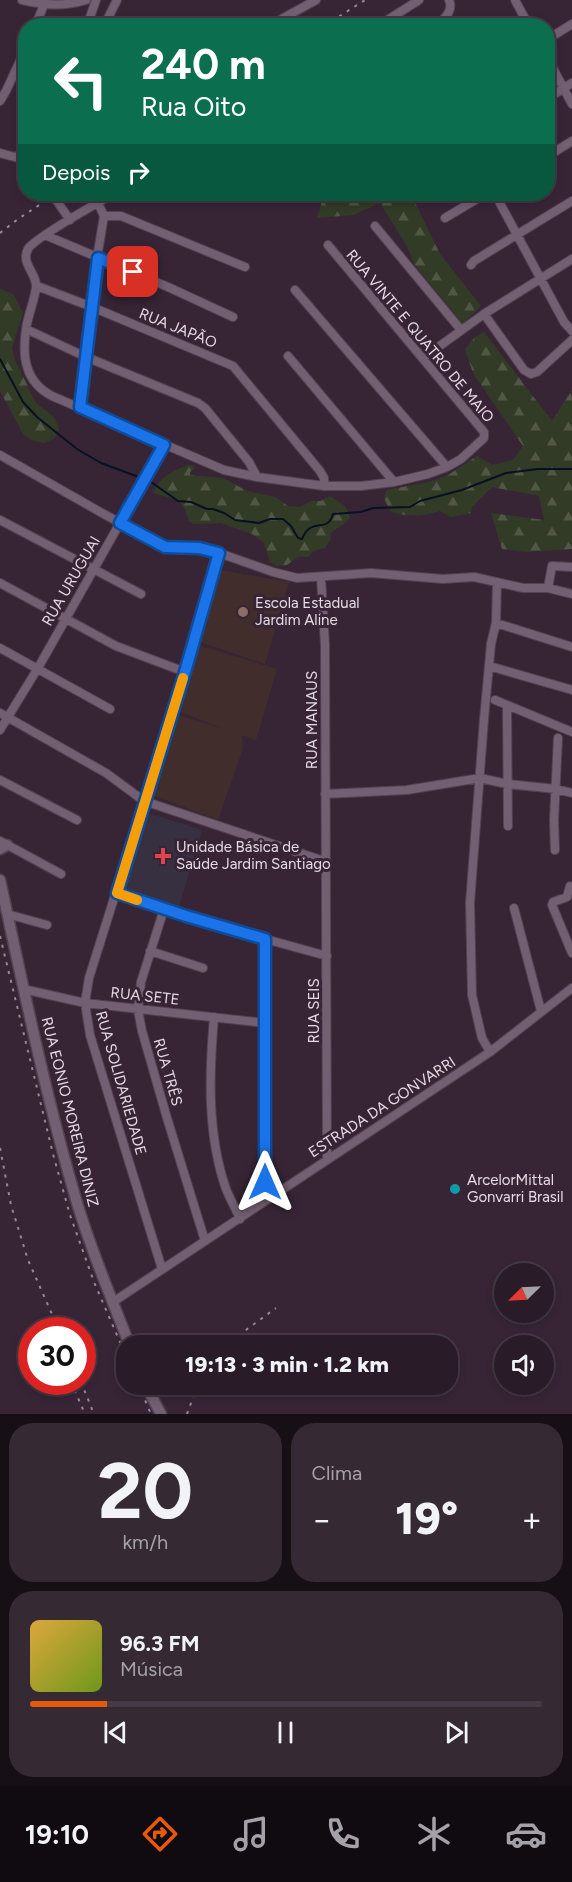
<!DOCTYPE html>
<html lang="pt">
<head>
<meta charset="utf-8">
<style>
	:root { --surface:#291c28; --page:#352934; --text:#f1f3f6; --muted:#a5a1a8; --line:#453a45; --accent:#ea580c }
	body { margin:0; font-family:Figtree,sans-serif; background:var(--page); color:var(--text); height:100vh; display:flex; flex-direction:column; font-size:22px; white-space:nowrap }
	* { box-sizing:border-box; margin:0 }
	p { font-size:20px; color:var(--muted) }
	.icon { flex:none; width:33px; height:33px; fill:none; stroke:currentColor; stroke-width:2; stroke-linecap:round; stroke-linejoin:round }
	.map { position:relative; height:1414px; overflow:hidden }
	.panel { display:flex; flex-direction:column; gap:9px; padding:9px; background:#170f16; flex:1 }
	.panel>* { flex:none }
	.hud { position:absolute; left:18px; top:18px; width:537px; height:183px; border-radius:24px; box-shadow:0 3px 9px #0003,0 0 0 2px var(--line); background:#0b6e4f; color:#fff; overflow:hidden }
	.needle { width:39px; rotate:246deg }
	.fabs { position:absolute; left:494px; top:1263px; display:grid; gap:12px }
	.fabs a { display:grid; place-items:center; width:60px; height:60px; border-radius:50%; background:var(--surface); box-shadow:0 3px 9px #0003,0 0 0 2px var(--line); font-size:30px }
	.speed { position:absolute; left:18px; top:1317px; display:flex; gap:12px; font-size:30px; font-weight:700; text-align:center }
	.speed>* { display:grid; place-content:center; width:78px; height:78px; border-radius:50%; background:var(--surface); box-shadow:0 3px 9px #0003,0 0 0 2px var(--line); line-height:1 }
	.speed .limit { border:9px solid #d22; background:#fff; color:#111 }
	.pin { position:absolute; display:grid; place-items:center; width:51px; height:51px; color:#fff; margin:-26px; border-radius:12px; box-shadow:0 3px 9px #0006 }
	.me { position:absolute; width:66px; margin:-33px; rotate:0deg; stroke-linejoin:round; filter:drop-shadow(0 0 4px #0008) }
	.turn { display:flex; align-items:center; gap:21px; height:126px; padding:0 24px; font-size:27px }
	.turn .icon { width:78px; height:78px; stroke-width:2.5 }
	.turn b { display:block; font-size:42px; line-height:51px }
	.then { display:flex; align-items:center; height:57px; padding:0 24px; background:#0003; gap:12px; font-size:22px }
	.big { font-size:45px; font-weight:800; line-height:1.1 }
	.panel .tile { flex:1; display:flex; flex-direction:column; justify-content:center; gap:9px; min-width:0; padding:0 21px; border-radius:24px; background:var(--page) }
	.panel .dial { align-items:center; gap:0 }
	.dial b { font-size:78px; line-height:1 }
	.song { display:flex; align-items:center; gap:18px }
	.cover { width:72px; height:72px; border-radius:9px; background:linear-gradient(135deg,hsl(40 70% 55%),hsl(80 70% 35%)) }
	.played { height:6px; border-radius:3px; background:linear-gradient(90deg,var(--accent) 15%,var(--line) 15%) }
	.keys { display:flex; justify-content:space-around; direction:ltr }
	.heat { display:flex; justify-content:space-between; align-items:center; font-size:33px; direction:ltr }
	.panel .tiles { flex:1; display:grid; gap:9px; grid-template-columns:1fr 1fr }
	.tile:last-child { grid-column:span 2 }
	.trip { position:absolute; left:116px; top:1335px; width:342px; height:60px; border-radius:24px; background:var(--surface); box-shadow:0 3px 9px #0003,0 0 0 2px var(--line); font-weight:800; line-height:60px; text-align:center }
	.tabs { display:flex; height:96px; justify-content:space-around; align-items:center; background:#100b10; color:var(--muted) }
	.tabs .icon { width:42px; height:42px }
	.tabs .selected { color:var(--accent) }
	.tabs b { font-size:27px; color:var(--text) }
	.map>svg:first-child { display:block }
</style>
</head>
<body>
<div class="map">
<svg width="572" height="1414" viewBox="0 0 572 1414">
	<defs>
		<pattern id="forest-firs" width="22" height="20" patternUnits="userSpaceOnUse" patternTransform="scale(1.5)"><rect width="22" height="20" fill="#323b26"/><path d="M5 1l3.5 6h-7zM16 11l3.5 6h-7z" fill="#505745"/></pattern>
	</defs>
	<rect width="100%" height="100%" fill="#372536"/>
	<!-- education -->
	<path fill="#422d2d" d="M 219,570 L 289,582 L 265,664 L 198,641 Z
		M 198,645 L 277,669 L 256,740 L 242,735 L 243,748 L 218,820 L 153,795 L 175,714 L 227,730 L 178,711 Z"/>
	<!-- medical -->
	<path fill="#363040" d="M 151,814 L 202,830 L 179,907 L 128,889 L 125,883 L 143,817 Z"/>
	<!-- forest -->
	<path fill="url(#forest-firs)" d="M 324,194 L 411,194 L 440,254 L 481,306 L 463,324 L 414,264 L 407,246 L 380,203 L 353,215 L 317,218 Z
		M 0,289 L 13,294 L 23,313 L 12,348 L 15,360 L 36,403 L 54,417 L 59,428 L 55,438 L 44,443 L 31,440 L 23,434 L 0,391 Z
		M 484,332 L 552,421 L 572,390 L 572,549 L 526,552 L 502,549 L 491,513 L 544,520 L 539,496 L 492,487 L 472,507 L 471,513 L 451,517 L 440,511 C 425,516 405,518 390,511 L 384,498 L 386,490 L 429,482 L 448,475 L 477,456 L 492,465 L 513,460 L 523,446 L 473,373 L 465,349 L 474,338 Z
		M 189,465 L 193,465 L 195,468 L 190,472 L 190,475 L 223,478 L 247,491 L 275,497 L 288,506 L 300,507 L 311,501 L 321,501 L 330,496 L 345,506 L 350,517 C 345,526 336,527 330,534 L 331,539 L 325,548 L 313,551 L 308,557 L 298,557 L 287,565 L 277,566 L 270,562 L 264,543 L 252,534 L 221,523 L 193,524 L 189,521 L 185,509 L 178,500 L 153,493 C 161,476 172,471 189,465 Z"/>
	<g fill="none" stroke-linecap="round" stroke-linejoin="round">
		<!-- stream -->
		<path stroke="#081124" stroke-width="2" d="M 0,359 L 23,402 L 37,417 L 77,449 L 101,463 L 136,476
			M 151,482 L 178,501 L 191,502 L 207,509 L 213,509 L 224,513 L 235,520 L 259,523 L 270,519 L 283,519 L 291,526 L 298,538 L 302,539 C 312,515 327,535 333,514 L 361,512 L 373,508 L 410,507 L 420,501 L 462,490 L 506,473 L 538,469 L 572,469"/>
		<defs>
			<path id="street" d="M 22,0 C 45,5 63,7 86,0
				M 515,0 L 529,26
				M 35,26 L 44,5
				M 87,26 L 96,0
				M 104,26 L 117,0
				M 269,26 L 316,0
				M 378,26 L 419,0
				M 437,26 C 444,18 454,11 449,0
				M 548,39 L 572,24
				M 548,59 L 572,104
				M 548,98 L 572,83
				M 0,101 L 6,91 L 26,48
				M 0,153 L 26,160
				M 548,156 L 572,141
				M 17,157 L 26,146
				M 52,194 L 70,220
				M 113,194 C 99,202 33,239 28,249 C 20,264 38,274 36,288 C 34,302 28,315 26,329 C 22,357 25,382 52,396 L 224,470 L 257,477 L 324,486 L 361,486 L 394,482 L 428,474 L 447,467 L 461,459 L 484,438 L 484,432 L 328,245
				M 495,194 L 564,322 L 572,331
				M 104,216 L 121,216 L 245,267
				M 445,218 L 485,194
				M 375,226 L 461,330
				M 45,235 L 168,287 L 233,317
				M 471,265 L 474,261 L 572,201
				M 37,286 L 92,307 L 233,366 L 320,471 L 324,478 L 324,486
				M 295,290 L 447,467
				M 484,314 L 524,370 L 531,374 L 537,372 L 572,340
				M 26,329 L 86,357 L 198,403 L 205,408 L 249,462 L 257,477
				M 288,356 L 394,482
				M 423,358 L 484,314 L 572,259
				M 80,407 L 97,258 L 104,216 L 98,203
				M 0,455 L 102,513 L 165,547 L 199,548 L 219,553 L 273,572 L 297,578 L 371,573 L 443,579 L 474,577 L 523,588 L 548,588 L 572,594
				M 0,520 L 141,594
				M 321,577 L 325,645 L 327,1159
				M 0,583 L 116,646 L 185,672
				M 548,588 L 552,566 L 572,567
				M 496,623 L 572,647
				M 0,648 L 110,709
				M 489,666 L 572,690
				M 495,700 L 572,732
				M 507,705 L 508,826
				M 0,713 L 106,773 L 144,801 L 327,862
				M 0,730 L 38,668 L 164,445
				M 0,780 L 77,820
				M 325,794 L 407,790 L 480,778 L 507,784 L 556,789 L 572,793
				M 0,841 L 61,874
				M 555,850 L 554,820 L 558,738
				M 570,886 L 567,897 L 553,902 L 552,905 L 572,953
				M 117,893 L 229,929 L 327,956
				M 514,908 L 541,1011
				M 164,909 L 141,982 L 138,1010 L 142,1031 L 167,1118 L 205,1241
				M 7,914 L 47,925
				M 265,939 L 265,1182 L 271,1196
				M 150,951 L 203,968
				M 23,989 L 85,1003 L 265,1023
				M 214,1017 C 209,1074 207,1134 226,1189 C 230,1199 236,1209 240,1219
				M 490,1052 L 482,1038 L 472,995 L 470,903 L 484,719 L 491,644 L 496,623 L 497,582
				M 162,1269 L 90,1035 L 85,1003 L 89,978 L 185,672 L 219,553
				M 113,1302 L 490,1052 L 572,988"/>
			<path id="secondary" d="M 0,849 L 7,845
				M 0,880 C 22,981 43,1083 71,1182 C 86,1238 109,1292 130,1346
				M 145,1384 L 161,1414"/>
		</defs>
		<!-- street casing -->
		<use href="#street" stroke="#524351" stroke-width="10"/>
		<!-- secondary casing -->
		<use href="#secondary" stroke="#524351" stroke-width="13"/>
		<!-- street -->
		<use href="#street" stroke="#735f72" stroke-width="8"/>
		<!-- secondary -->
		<use href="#secondary" stroke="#735f72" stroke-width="10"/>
		<!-- rail -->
		<path stroke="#978896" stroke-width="2" stroke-dasharray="3 6" stroke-linecap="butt" d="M 324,26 L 365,0
			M 0,233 L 18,219 L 56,194
			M 0,936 L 53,1154 L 70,1215 L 94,1282 L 126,1356
			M 0,1148 L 11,1205 L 28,1260 L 59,1330
			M 224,1346 L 276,1308
			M 71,1382 L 85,1414
			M 81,1382 L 94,1414
			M 138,1384 L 151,1414
			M 187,1414 L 198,1384"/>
	</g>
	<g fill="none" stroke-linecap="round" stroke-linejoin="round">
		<defs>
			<path id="route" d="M 133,272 L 98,258 L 80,407 L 164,445 L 120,523 L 165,547 L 199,548 L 219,553 L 185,672 L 117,893 L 186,916 L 265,939 L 265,1182"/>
		</defs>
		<!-- route casing -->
		<use href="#route" stroke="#114b97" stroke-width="15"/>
		<!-- route -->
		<use href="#route" stroke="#1a73e8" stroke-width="10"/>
		<!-- slow -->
		<path stroke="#f59e0b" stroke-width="10" d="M 137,900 L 117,893 L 183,678"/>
	</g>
	<!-- markers -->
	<circle fill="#8d6e63" stroke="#372536" stroke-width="2" cx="243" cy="612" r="6"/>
	<path fill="#e0444e" stroke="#372536" stroke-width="2" d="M160 847h6v6h6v6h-6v6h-6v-6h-6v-6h6z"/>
	<circle fill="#0f9aa8" stroke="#372536" stroke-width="2" cx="455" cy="1189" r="6"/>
	<g text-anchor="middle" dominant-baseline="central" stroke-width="6" stroke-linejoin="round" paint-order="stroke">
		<!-- street labels -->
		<g font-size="15" fill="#e5dae5" stroke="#372536">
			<text transform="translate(178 328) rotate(22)">RUA JAPÃO</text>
			<text transform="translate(420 336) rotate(50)">RUA VINTE E QUATRO DE MAIO</text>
			<text transform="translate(71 581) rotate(-60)">RUA URUGUAI</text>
			<text transform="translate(312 720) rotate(-90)">RUA MANAUS</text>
			<text transform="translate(145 996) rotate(6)">RUA SETE</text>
			<text transform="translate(314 1011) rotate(-90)">RUA SEIS</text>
			<text transform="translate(168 1072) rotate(74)">RUA TRÊS</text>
			<text transform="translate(121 1083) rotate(74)">RUA SOLIDARIEDADE</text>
			<text transform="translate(382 1107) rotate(-33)">ESTRADA DA GONVARRI</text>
			<text transform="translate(70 1112) rotate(76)">RUA EONIO MOREIRA DINIZ</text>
		</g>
		<!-- poi labels -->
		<g font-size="15" fill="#e5dae5" stroke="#372536" text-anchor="start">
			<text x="255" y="603">Escola Estadual<tspan x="255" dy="17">Jardim Aline</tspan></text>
			<text x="176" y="847">Unidade Básica de<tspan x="176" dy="17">Saúde Jardim Santiago</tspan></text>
			<text x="467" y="1180">ArcelorMittal<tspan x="467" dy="17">Gonvarri Brasil</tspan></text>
		</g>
	</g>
</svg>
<div class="fabs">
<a><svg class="needle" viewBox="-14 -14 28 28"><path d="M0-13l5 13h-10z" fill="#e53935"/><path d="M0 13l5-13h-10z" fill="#a5a1a8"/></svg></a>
<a><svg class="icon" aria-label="sound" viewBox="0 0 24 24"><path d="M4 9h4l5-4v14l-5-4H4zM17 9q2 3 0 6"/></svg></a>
</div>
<div class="speed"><div class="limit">30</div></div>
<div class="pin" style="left:133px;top:272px;background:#d93025"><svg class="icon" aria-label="arrive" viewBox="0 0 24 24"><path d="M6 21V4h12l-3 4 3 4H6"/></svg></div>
<svg class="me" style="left:265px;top:1182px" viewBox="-20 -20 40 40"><path d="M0-17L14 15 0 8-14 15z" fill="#1a73e8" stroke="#fff" stroke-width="4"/></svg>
<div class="trip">19:13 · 3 min · 1.2 km</div>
<div class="hud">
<div class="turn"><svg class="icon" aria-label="left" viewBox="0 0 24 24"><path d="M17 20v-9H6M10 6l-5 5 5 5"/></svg><div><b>240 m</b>Rua Oito</div></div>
<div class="then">Depois<svg class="icon" aria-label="right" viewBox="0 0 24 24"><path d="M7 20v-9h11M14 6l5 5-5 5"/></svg></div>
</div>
</div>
<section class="panel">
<div class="tiles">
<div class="tile dial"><b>20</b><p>km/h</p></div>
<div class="tile"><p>Clima</p>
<div class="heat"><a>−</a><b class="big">19°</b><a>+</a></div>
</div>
<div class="tile">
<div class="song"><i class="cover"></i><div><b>96.3 FM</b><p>Música</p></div></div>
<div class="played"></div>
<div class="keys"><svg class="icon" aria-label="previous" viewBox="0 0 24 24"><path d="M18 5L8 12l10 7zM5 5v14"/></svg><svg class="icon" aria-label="pause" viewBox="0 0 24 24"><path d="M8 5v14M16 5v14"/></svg><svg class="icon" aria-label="next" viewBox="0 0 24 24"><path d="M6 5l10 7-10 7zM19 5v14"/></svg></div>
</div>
</div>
</section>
<nav class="tabs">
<b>19:10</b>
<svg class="icon selected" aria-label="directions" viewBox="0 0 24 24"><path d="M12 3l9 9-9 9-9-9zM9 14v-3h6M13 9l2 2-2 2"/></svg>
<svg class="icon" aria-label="music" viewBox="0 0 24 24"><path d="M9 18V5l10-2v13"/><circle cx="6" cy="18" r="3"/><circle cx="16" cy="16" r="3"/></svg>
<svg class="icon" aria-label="phone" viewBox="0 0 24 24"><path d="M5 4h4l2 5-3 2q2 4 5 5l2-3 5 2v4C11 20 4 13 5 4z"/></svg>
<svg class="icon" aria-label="climate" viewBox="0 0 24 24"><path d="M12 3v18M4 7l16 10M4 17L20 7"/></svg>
<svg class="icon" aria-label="car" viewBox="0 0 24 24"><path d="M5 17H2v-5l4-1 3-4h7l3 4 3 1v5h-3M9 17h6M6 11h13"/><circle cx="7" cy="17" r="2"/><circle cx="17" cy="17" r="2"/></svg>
</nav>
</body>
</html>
